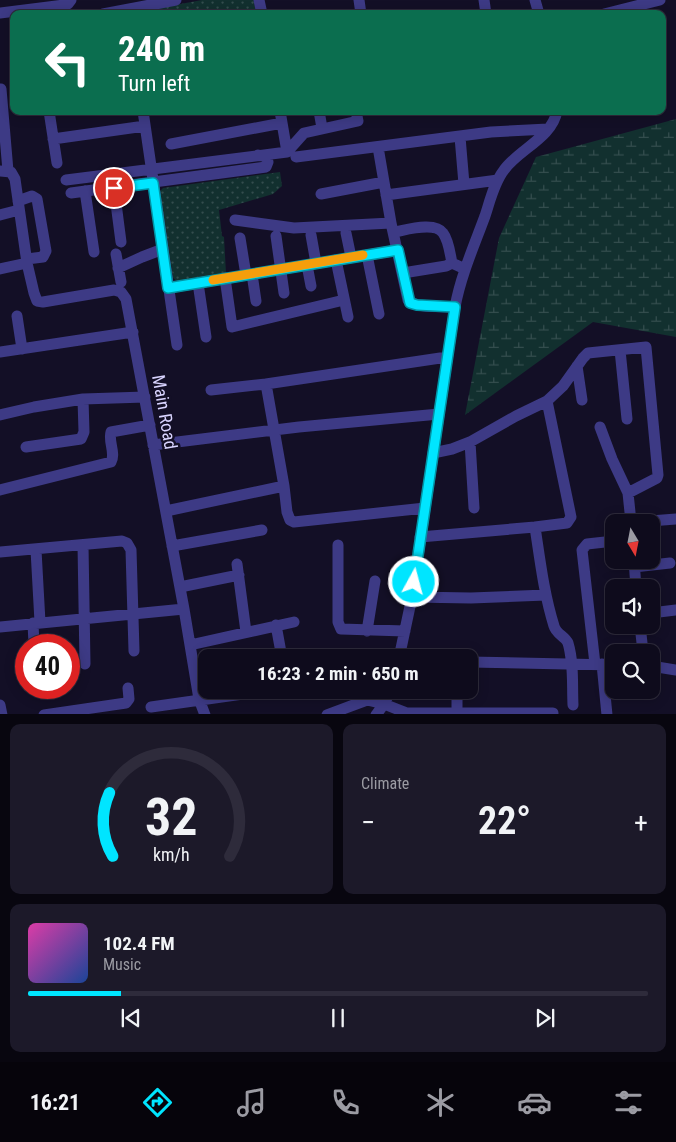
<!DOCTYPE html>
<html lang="en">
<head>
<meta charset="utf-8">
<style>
	:root { --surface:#0e0b1c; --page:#1c1929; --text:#f1f3f6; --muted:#9b9ba3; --line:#2e2b3b; --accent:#00e5ff }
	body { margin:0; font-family:"Roboto Condensed",sans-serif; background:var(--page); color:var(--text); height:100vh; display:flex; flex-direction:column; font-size:19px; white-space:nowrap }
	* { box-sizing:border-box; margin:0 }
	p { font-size:16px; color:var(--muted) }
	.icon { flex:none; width:28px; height:28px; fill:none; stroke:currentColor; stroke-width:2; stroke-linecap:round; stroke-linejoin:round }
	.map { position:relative; height:714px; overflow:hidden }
	.side { display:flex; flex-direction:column; gap:10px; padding:10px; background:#08060f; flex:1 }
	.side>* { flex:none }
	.banner { position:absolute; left:10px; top:10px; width:656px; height:105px; border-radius:10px; box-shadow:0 2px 12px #0003,0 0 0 1px var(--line); background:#0b6e4f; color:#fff; overflow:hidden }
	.needle { width:32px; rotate:170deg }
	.buttons { position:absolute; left:605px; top:514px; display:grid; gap:10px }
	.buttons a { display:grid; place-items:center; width:55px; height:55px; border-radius:10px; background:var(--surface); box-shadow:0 2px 12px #0003,0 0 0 1px var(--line); font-size:25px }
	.speed { position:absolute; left:15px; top:634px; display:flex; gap:10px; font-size:25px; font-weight:700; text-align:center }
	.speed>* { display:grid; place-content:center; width:65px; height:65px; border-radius:50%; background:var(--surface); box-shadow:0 2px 12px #0003,0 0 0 1px var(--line); line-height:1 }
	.speed .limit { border:8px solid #d22; background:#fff; color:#111 }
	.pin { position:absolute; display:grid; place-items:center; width:42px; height:42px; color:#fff; margin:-21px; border:2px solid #fff; border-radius:50%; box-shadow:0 1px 5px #0007 }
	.me { position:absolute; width:55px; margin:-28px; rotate:7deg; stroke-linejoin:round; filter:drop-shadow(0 0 4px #0008) }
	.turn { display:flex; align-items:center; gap:18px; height:105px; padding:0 25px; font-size:22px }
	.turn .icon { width:65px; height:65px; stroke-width:2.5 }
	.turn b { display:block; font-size:35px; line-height:42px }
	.big { font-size:38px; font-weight:700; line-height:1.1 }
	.side .tile { flex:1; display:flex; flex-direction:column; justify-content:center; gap:8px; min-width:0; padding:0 18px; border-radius:10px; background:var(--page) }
	.side .dial { align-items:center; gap:0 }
	.dial svg { height:130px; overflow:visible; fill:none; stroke:var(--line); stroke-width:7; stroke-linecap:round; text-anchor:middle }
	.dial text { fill:var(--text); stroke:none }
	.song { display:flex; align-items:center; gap:15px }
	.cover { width:60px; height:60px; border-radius:8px; background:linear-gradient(135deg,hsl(320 70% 55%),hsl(220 70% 35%)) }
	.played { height:5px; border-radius:2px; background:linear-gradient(90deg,var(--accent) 15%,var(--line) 15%) }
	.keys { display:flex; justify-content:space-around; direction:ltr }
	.heat { display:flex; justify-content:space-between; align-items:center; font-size:28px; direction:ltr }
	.side .tiles { flex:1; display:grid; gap:10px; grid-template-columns:1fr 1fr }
	.tile:last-child { grid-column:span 2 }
	.trip { position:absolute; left:198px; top:649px; width:280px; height:50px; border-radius:10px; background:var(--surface); box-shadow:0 2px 12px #0003,0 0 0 1px var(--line); font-weight:700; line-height:50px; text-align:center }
	.tab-bar { display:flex; height:80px; justify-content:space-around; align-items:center; background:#06040b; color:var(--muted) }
	.tab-bar .icon { width:35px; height:35px }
	.tab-bar .active { color:var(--accent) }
	.tab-bar b { font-size:22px; color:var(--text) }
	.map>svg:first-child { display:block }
</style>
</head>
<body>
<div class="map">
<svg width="676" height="715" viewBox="0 0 676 715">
	<defs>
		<pattern id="wetland-marsh" width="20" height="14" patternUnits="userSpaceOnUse" patternTransform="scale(1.25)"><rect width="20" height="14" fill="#12302f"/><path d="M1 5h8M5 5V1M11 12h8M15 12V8" fill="none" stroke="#344d4e"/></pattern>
		<pattern id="park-dots" width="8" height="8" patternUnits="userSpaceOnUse" patternTransform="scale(1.25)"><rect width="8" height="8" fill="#12302f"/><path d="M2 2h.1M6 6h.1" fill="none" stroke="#344d4e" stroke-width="1.8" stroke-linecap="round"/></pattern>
	</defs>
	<rect width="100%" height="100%" fill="#130f26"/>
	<!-- wetland -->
	<path fill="url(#wetland-marsh)" d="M 676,119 L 676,337 L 593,322 L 465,415 L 499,238 L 536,157 Z"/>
	<!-- park -->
	<path fill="url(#park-dots)" d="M 202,0 L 254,0 L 256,14 L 136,14 L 137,12 Z
		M 280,172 L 282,186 L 273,194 L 219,210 L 222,236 L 224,237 L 226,273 L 177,281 L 173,278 L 160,191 L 163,188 Z"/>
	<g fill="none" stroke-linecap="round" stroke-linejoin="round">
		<!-- minor -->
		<path stroke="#3d3a85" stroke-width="11" d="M 259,0 L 262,14
			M 359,0 L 361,14
			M 484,0 L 486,14
			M 535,0 L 539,14
			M 0,13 L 64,5 L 68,4 L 71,0
			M 103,14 L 176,0
			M 604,14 L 660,0
			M 1,89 L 8,171
			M 49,111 L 57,163
			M 143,111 L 177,345
			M 280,111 L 287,152
			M 319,111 L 322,128
			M 460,137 L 464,184
			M 53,139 L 145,126
			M 171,144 L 282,123
			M 378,147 L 391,223 L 408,300 C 415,309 444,306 455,307
			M 296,157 L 491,132 L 548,129
			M 0,171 L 11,172 L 15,179 L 27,263 L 34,293 L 37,301 L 43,302 L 114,290 L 121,292 L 126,299 L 184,609 L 199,699 L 205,715
			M 66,180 L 287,152 L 304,133 L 358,121 L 356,111
			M 114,188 L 121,242
			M 85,191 L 94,252
			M 71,193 L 266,167 L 268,162 L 266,157 L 258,155
			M 321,194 L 384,182
			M 386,195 L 498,180
			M 18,201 L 32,196 L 37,199 L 46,251 L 43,257 L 27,259
			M 0,215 L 19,210
			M 235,220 L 294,228 L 391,223
			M 394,232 C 406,230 435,221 443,233 C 449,241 450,254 452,263 L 465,269
			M 346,233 L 351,257
			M 311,235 L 316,263
			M 276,236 L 284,293
			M 240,238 L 246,275
			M 116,254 L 121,282
			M 367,255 L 379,314
			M 336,260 L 348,317
			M 307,265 L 311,286
			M 118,268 L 142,257 L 163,249
			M 0,269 L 27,263
			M 403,273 L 446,266 L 452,263
			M 252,274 L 256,301
			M 225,278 L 232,327 L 344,300
			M 198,283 L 206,337
			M 168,288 L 398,250
			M 17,316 L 22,349
			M 620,350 L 627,419
			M 0,352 L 133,332
			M 577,366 L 582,400
			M 266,384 L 284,486 L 287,512 L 290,520 L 294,522 L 425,508
			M 211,390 L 266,384 L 447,357
			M 0,415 L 34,407 L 83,399 L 145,397
			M 600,427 L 612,459 L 628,493 L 631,522
			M 470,442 L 474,508
			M 153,445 L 299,427 L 439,414
			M 26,447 L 81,439 L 84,432 L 83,399
			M 433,453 L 452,449 L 470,442 L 516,416 L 547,401 L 563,386 L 583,358 L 588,353 L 646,347 L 658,475 L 657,478 L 628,493
			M 0,490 L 111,462 C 116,453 108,442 111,432 L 150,425
			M 166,511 L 284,486
			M 638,522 L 676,519
			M 535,527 L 567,523 L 571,517 L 547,401
			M 420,537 L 535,527 C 540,560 544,594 554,626 C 556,634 565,636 568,643 C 574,663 572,685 573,705
			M 83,545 L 85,664
			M 338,545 L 338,622 L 341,629 L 405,631
			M 172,546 L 262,530
			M 36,550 L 40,622
			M 0,552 L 122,541 L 127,543 L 131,550 L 134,651
			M 634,560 L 636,588
			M 237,564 L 246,632
			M 634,567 L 670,563
			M 180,587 L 239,575
			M 412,597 L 471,598 L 546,595
			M 651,613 L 676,610
			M 33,623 L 34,645
			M 276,625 L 282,658
			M 640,625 L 643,652
			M 0,627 L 184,609
			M 367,631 L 375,581
			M 190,645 L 294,622
			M 400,655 L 419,658
			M 399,658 L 412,597 L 455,307 C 461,275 474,246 485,216 C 490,201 494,183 504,170 C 519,149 552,138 557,111
			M 469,662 L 614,665
			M 595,664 L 582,550 L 587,544 L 614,541
			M 602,664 L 607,715
			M 651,666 L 676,670
			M 457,690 L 457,715
			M 0,705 L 2,715
			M 151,707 L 271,690
			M 44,715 L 126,703 L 129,699 L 128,688
			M 327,715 L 367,700 L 384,704 L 407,713 L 553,713
			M 376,715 L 384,704 L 391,690"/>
	</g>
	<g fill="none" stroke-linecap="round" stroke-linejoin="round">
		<defs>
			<path id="route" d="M 114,188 L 153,183 L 168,288 L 398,250 L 410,303 L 417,305 L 455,307 L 414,582"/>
		</defs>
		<!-- route casing -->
		<use href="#route" stroke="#0095a6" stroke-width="12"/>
		<!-- route -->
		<use href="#route" stroke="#00e5ff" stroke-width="9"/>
		<!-- slow -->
		<path stroke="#f59e0b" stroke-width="9" d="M 213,280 L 363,255"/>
	</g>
	<g text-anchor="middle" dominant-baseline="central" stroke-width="5" stroke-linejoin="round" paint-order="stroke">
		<!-- street labels -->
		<g font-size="18" fill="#d9d4ff" stroke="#130f26">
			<text transform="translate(165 412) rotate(80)">Main Road</text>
		</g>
	</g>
</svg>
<div class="buttons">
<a><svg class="needle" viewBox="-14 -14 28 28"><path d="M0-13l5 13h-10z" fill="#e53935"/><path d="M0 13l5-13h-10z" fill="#9b9ba3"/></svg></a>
<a><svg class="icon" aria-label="sound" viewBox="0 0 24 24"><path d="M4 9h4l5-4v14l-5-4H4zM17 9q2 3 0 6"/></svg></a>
<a><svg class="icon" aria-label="search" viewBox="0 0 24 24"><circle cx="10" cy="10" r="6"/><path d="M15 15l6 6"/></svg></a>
</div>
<div class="speed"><div class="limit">40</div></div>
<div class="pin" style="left:114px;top:188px;background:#d93025"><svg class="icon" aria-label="arrive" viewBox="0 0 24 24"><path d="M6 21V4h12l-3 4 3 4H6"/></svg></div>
<svg class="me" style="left:414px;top:582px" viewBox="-20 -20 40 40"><circle r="17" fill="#00e5ff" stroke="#fff" stroke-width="3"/><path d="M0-11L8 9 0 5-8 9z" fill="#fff"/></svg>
<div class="trip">16:23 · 2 min · 650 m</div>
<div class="banner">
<div class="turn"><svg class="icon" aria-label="left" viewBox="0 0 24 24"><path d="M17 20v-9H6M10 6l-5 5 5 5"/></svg><div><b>240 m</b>Turn left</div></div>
</div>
</div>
<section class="side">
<div class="tiles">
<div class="tile dial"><svg viewBox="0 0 100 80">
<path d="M14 69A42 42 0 1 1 86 69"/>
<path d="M14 69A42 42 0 0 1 12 30" stroke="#00e5ff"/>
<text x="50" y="56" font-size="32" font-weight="700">32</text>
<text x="50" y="72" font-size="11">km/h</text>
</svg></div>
<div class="tile"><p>Climate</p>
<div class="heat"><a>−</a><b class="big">22°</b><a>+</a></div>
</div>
<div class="tile">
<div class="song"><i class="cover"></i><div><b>102.4 FM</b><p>Music</p></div></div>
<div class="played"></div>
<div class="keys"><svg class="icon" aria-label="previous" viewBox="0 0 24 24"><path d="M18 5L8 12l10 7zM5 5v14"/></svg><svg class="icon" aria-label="pause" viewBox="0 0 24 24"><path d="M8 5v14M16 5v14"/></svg><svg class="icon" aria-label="next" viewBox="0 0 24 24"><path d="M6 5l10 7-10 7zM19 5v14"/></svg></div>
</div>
</div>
</section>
<nav class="tab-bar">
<b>16:21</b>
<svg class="icon active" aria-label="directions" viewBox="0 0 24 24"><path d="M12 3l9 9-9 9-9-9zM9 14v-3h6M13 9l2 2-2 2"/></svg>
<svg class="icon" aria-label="music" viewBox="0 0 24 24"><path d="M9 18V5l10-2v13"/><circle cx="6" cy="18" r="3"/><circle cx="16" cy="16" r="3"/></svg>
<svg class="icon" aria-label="phone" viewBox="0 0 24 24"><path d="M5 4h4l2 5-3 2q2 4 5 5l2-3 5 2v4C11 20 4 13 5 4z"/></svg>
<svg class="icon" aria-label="climate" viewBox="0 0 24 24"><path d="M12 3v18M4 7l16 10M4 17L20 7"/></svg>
<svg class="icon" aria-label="car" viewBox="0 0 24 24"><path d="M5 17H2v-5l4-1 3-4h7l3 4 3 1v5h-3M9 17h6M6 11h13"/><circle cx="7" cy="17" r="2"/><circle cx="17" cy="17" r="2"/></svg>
<svg class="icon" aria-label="filters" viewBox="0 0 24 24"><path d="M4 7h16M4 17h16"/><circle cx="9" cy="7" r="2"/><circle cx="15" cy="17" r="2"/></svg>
</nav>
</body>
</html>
